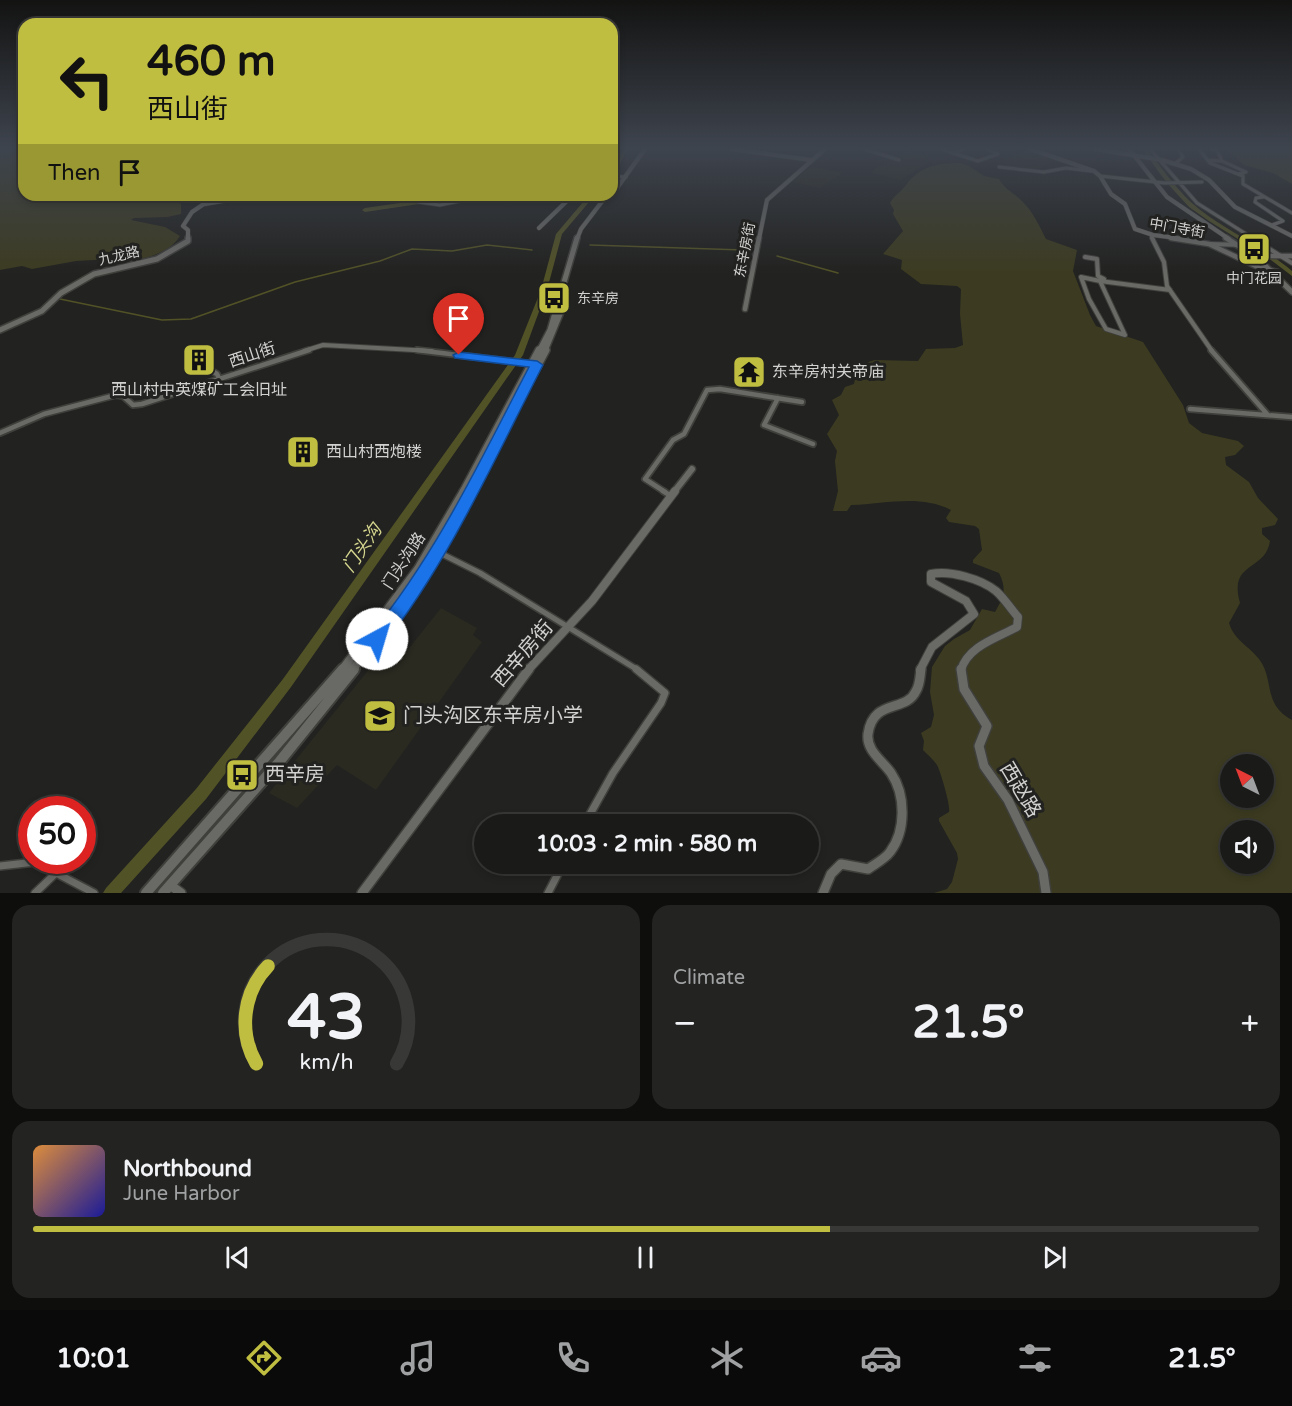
<!DOCTYPE html>
<html lang="en">
<head>
<meta charset="utf-8">
<style>
	:root { --surface:#1a1a18; --page:#232321; --text:#f1f3f6; --muted:#9fa1a2; --line:#383837; --accent:#c0be40 }
	body { margin:0; font-family:"Varela Round","Noto Sans SC",sans-serif; background:var(--page); color:var(--text); height:100vh; display:flex; flex-direction:column; font-size:22px; white-space:nowrap }
	* { box-sizing:border-box; margin:0 }
	p { font-size:20px; color:var(--muted) }
	.icon { flex:none; width:33px; height:33px; fill:none; stroke:currentColor; stroke-width:2; stroke-linecap:round; stroke-linejoin:round }
	.map { position:relative; height:893px; overflow:hidden }
	.sheet { display:flex; flex-direction:column; gap:12px; padding:12px; background:#0e0e0d; flex:1 }
	.sheet>* { flex:none }
	.top-card { position:absolute; left:18px; top:18px; width:600px; height:183px; border-radius:18px; box-shadow:0 3px 9px #0003,0 0 0 2px var(--line); background:#c0be40; color:#111; overflow:hidden }
	.needle { width:39px; rotate:318deg }
	.tools { position:absolute; left:1220px; top:754px; display:grid; gap:12px }
	.tools a { display:grid; place-items:center; width:54px; height:54px; border-radius:50%; background:var(--surface); box-shadow:0 3px 9px #0003,0 0 0 2px var(--line); font-size:30px }
	.speed { position:absolute; left:18px; top:796px; display:flex; gap:12px; font-size:30px; font-weight:700; text-align:center }
	.speed>* { display:grid; place-content:center; width:78px; height:78px; border-radius:50%; background:var(--surface); box-shadow:0 3px 9px #0003,0 0 0 2px var(--line); line-height:1 }
	.speed .limit { border:9px solid #d22; background:#fff; color:#111 }
	.pin { position:absolute; display:grid; place-items:center; width:51px; height:51px; color:#fff; margin:-62px -26px; border-radius:50% 50% 50% 0; rotate:-45deg; box-shadow:0 0 6px #0007 }
	.pin .icon { rotate:45deg }
	.me { position:absolute; width:66px; margin:-33px; rotate:39deg; stroke-linejoin:round; filter:drop-shadow(0 0 4px #0008) }
	.turn { display:flex; align-items:center; gap:21px; height:126px; padding:0 30px; font-size:27px }
	.turn .icon { width:78px; height:78px; stroke-width:2.5 }
	.turn b { display:block; font-size:42px; line-height:51px }
	.then { display:flex; align-items:center; height:57px; padding:0 30px; background:#0003; gap:12px; font-size:22px }
	.big { font-size:45px; font-weight:700; line-height:1.1 }
	.sheet .tile { flex:1; display:flex; flex-direction:column; justify-content:center; gap:9px; min-width:0; padding:0 21px; border-radius:18px; background:var(--page) }
	.sheet .dial { align-items:center; gap:0 }
	.dial svg { height:156px; overflow:visible; fill:none; stroke:var(--line); stroke-width:7; stroke-linecap:round; text-anchor:middle }
	.dial text { fill:var(--text); stroke:none }
	.song { display:flex; align-items:center; gap:18px }
	.cover { width:72px; height:72px; border-radius:9px; background:linear-gradient(135deg,hsl(30 70% 55%),hsl(240 70% 35%)) }
	.played { height:6px; border-radius:3px; background:linear-gradient(90deg,var(--accent) 65%,var(--line) 65%) }
	.keys { display:flex; justify-content:space-around; direction:ltr }
	.heat { display:flex; justify-content:space-between; align-items:center; font-size:33px; direction:ltr }
	.sheet .tiles { flex:1; display:grid; gap:12px; grid-template-columns:1fr 1fr }
	.tile:last-child { grid-column:span 2 }
	.trip { position:absolute; left:474px; top:814px; width:345px; height:60px; border-radius:30px; background:var(--surface); box-shadow:0 3px 9px #0003,0 0 0 2px var(--line); font-weight:700; line-height:60px; text-align:center }
	.dock { display:flex; height:96px; justify-content:space-around; align-items:center; background:#0a0a0a; color:var(--muted) }
	.dock .icon { width:42px; height:42px }
	.dock .active { color:var(--accent) }
	.dock b { font-size:27px; color:var(--text) }
	.map>svg:first-child { display:block }
</style>
</head>
<body>
<div class="map">
<svg width="1292" height="893" viewBox="0 0 1292 893">
	<rect width="100%" height="100%" fill="#222220"/>
	<!-- built -->
	<path fill="#2a2a21" d="M 1029,149 L 1057,160 L 1035,170 L 1024,167 L 1019,169 L 1007,167 L 1009,165 L 1000,162 Z
		M 909,150 L 929,157 L 926,159 L 928,163 L 900,180 L 870,172 Z
		M 811,166 L 842,173 L 820,188 L 793,182 Z
		M 441,608 L 477,628 L 473,635 L 482,642 L 376,790 L 337,765 L 297,808 L 269,793 L 379,657 L 394,667 Z"/>
	<!-- green -->
	<path fill="#3c3b21" fill-rule="evenodd" d="M 0,149 L 24,149 L 24,195 L 165,195 L 181,204 L 181,214 L 167,217 L 134,218 L 131,220 L 165,227 L 180,236 C 168,256 137,260 115,264 L 112,259 L 76,261 L 32,269 L 22,266 L 0,270 Z
		M 1292,149 L 1292,184 L 1273,173 L 1244,165 L 1227,150 Z
		M 961,163 L 969,166 L 984,176 L 999,179 C 1006,191 1015,193 1023,202 C 1033,212 1040,227 1046,239 L 1077,250 L 1073,271 L 1090,315 L 1096,326 L 1143,342 L 1183,405 L 1189,423 L 1202,433 L 1238,441 L 1244,446 L 1235,455 L 1225,457 L 1226,465 L 1249,482 L 1258,498 L 1278,519 L 1275,525 L 1262,528 L 1262,534 L 1270,541 C 1265,572 1228,561 1240,603 L 1229,623 C 1234,640 1249,646 1259,659 C 1275,680 1262,704 1292,720 L 1292,893 L 934,893 L 947,889 L 952,882 L 958,859 L 957,853 L 939,821 L 939,818 L 949,812 C 951,806 940,770 937,765 C 933,759 928,755 923,750 L 924,741 L 921,733 L 931,727 L 934,715 L 930,692 L 932,667 L 945,646 L 954,639 L 970,630 L 982,609 L 995,612 C 1004,597 1007,589 999,573 L 973,563 L 973,560 L 982,550 L 979,529 L 975,526 L 949,522 L 946,518 L 951,510 C 920,494 885,504 851,505 L 847,511 L 833,511 L 838,491 L 835,461 L 837,451 L 827,434 L 839,415 L 832,400 L 841,395 L 845,387 L 854,384 L 858,365 L 875,360 L 918,361 L 926,349 L 955,348 L 963,345 L 960,314 L 961,289 L 957,286 L 921,284 L 901,269 L 902,260 L 883,254 L 903,231 L 893,214 L 894,210 L 890,203 C 895,194 901,192 906,185 C 920,166 938,163 961,163 ZM 1230,765 L 1263,765 L 1263,798 L 1230,798 ZM 1230,831 L 1263,831 L 1263,864 L 1230,864 Z"/>
	<g fill="none" stroke-linecap="round" stroke-linejoin="round">
		<!-- stream -->
		<path stroke="#525227" stroke-width="1.5" d="M 590,245 L 743,250
			M 777,256 L 838,273
			M 60,299 L 162,320 L 191,319 L 295,282 L 380,261 L 412,249 L 452,251 L 487,245 L 532,250"/>
		<!-- river -->
		<path fill="#525227" fill-rule="evenodd" d="M 624,149 L 628,149 L 615,172 L 612,174 L 612,168 Z
			M 1142,149 L 1147,149 C 1163,170 1178,192 1199,209 C 1228,232 1263,246 1292,271 L 1292,276 L 1267,257 L 1209,221 L 1189,207 L 1167,183 Z
			M 455,195 L 469,195 L 466,197 L 365,212 L 362,210 L 365,208 Z
			M 589,195 L 595,195 L 562,234 L 547,290 L 523,355 L 291,687 L 206,799 L 121,893 L 103,893 L 106,888 L 196,789 L 283,679 L 515,355 L 541,290 L 556,234 Z"/>
		<defs>
			<path id="minor-far4" d="M 864,149 L 899,160
				M 942,149 L 953,153
				M 964,149 L 953,153 L 978,161 L 998,154 L 987,149
				M 1150,149 L 1197,203 L 1254,239
				M 1199,149 L 1210,163 L 1243,176 L 1243,184 L 1292,213
				M 1208,160 L 1222,161 L 1217,150 L 1211,149
				M 1222,161 L 1246,172 L 1238,174
				M 1176,163 L 1183,157 L 1178,149
				M 999,167 L 1044,172 L 1066,168 L 1091,171
				M 612,176 L 626,177
				M 1100,176 L 1165,183 L 1202,182
				M 417,195 L 418,202 L 440,205 L 490,195
				M 550,195 L 568,200
				M 1263,197 L 1256,198 L 1255,202 L 1283,221 L 1272,225
				M 1151,235 L 1153,239"/>
			<path id="minor-far3" d="M 1152,238 L 1164,262 L 1167,286 L 1212,351
				M 1252,238 L 1292,263
				M 1209,244 L 1245,245
				M 1085,257 L 1097,259 L 1098,276 L 1104,279
				M 1081,277 L 1100,281 L 1125,335 L 1106,329 L 1089,299 Z
				M 1100,281 L 1170,290
				M 304,351 L 323,345 L 432,351"/>
			<path id="minor-far2" d="M 417,350 L 532,364
				M 1211,350 L 1267,414
				M 203,365 L 217,374 L 219,378
				M 778,398 L 764,425 L 813,444
				M 1190,409 L 1292,417
				M 0,433 L 44,414 L 116,395 L 123,396 L 133,405 L 142,404 L 309,350
				M 665,492 L 645,479 L 673,440 L 684,434 L 707,390 L 720,389 L 802,402"/>
			<path id="minor-far1" d="M 663,491 L 671,496
				M 438,552 L 480,573 L 638,670"/>
			<path id="minor" d="M 584,825 L 613,773 L 661,703 L 665,693 L 636,669
				M 0,866 L 35,862 L 94,893
				M 35,893 L 56,873
				M 548,893 L 563,864"/>
			<path id="tertiary-far4" d="M 731,149 L 811,160
				M 1030,149 L 1094,171 L 1100,176 L 1111,194 L 1125,204 L 1135,229 L 1153,235 L 1184,239
				M 1095,149 L 1162,160 L 1191,169 L 1209,180 L 1235,207 L 1292,236
				M 205,204 L 251,196 L 279,200 L 322,195
				M 539,228 L 573,195
				M 759,239 L 767,200 L 825,149"/>
			<path id="tertiary-far3" d="M 1171,238 L 1209,244 L 1260,268 L 1278,272
				M 1255,256 L 1292,256
				M 745,309 L 759,238"/>
			<path id="tertiary-far2" d="M 674,492 L 692,469"/>
			<path id="tertiary-far1" d="M 528,670 L 592,601 L 675,491
				M 920,670 L 932,647 L 974,614 L 966,601 L 931,582 L 931,574 C 950,570 981,579 996,591 C 1004,598 1011,609 1018,617 L 1017,627 C 997,638 968,646 961,670"/>
			<path id="tertiary" d="M 961,669 L 964,689 L 987,726 L 979,746 L 984,766 L 1008,800 L 1043,872 L 1046,893
				M 170,885 L 181,893
				M 362,893 L 529,669
				M 823,893 L 831,874 L 841,864 L 868,869 C 875,864 885,859 890,852 C 906,831 906,795 891,773 C 883,761 866,751 868,734 C 873,698 906,713 916,691 C 920,685 920,676 921,669"/>
			<path id="secondary-far4" d="M 1129,149 L 1167,197 L 1229,239
				M 612,195 L 645,149
				M 188,239 L 188,230 L 183,226 L 192,212 L 217,195
				M 577,239 L 581,229 L 607,195"/>
			<path id="secondary-far3" d="M 1226,238 L 1255,256 L 1292,292
				M 0,330 L 42,311 L 61,293 L 94,274 L 157,259 L 188,241 L 188,238
				M 539,351 L 550,330 L 577,238
				M 545,351 L 561,312"/>
			<path id="secondary-far2" d="M 463,492 L 539,350
				M 471,492 L 546,350"/>
			<path id="secondary-far1" d="M 342,670 L 418,569 L 464,491
				M 352,670 L 406,603 L 439,552 L 471,491"/>
			<path id="secondary" d="M 146,893 L 343,669
				M 163,893 L 280,761 L 354,669"/>
		</defs>
		<!-- minor-far4 casing -->
		<use href="#minor-far4" stroke="#3f3f3c" stroke-width="4.5"/>
		<!-- minor-far3 casing -->
		<use href="#minor-far3" stroke="#3f3f3c" stroke-width="6"/>
		<!-- minor-far2 casing -->
		<use href="#minor-far2" stroke="#3f3f3c" stroke-width="8"/>
		<!-- minor-far1 casing -->
		<use href="#minor-far1" stroke="#3f3f3c" stroke-width="8"/>
		<!-- minor casing -->
		<use href="#minor" stroke="#3f3f3c" stroke-width="10"/>
		<!-- tertiary-far4 casing -->
		<use href="#tertiary-far4" stroke="#3f3f3c" stroke-width="5"/>
		<!-- tertiary-far3 casing -->
		<use href="#tertiary-far3" stroke="#3f3f3c" stroke-width="7"/>
		<!-- tertiary-far2 casing -->
		<use href="#tertiary-far2" stroke="#3f3f3c" stroke-width="9"/>
		<!-- tertiary-far1 casing -->
		<use href="#tertiary-far1" stroke="#3f3f3c" stroke-width="10"/>
		<!-- tertiary casing -->
		<use href="#tertiary" stroke="#3f3f3c" stroke-width="12"/>
		<!-- secondary-far4 casing -->
		<use href="#secondary-far4" stroke="#3f3f3c" stroke-width="5"/>
		<!-- secondary-far3 casing -->
		<use href="#secondary-far3" stroke="#3f3f3c" stroke-width="8"/>
		<!-- secondary-far2 casing -->
		<use href="#secondary-far2" stroke="#3f3f3c" stroke-width="10"/>
		<!-- secondary-far1 casing -->
		<use href="#secondary-far1" stroke="#3f3f3c" stroke-width="11"/>
		<!-- secondary casing -->
		<use href="#secondary" stroke="#3f3f3c" stroke-width="14"/>
		<!-- minor-far4 -->
		<use href="#minor-far4" stroke="#696966" stroke-width="3"/>
		<!-- minor-far3 -->
		<use href="#minor-far3" stroke="#696966" stroke-width="4"/>
		<!-- minor-far2 -->
		<use href="#minor-far2" stroke="#696966" stroke-width="4.5"/>
		<!-- minor-far1 -->
		<use href="#minor-far1" stroke="#696966" stroke-width="5"/>
		<!-- minor -->
		<use href="#minor" stroke="#696966" stroke-width="7"/>
		<!-- tertiary-far4 -->
		<use href="#tertiary-far4" stroke="#696966" stroke-width="4"/>
		<!-- tertiary-far3 -->
		<use href="#tertiary-far3" stroke="#696966" stroke-width="4.5"/>
		<!-- tertiary-far2 -->
		<use href="#tertiary-far2" stroke="#696966" stroke-width="6"/>
		<!-- tertiary-far1 -->
		<use href="#tertiary-far1" stroke="#696966" stroke-width="8"/>
		<!-- tertiary -->
		<use href="#tertiary" stroke="#696966" stroke-width="9"/>
		<!-- secondary-far4 -->
		<use href="#secondary-far4" stroke="#696966" stroke-width="4"/>
		<!-- secondary-far3 -->
		<use href="#secondary-far3" stroke="#696966" stroke-width="5"/>
		<!-- secondary-far2 -->
		<use href="#secondary-far2" stroke="#696966" stroke-width="7"/>
		<!-- secondary-far1 -->
		<use href="#secondary-far1" stroke="#696966" stroke-width="8"/>
		<!-- secondary -->
		<use href="#secondary" stroke="#696966" stroke-width="10"/>
	</g>
	<!-- sky -->
	<linearGradient id="sky" x2="0" y2="1"><stop stop-color="#131312"/><stop offset="0.54" stop-color="#3e444e"/><stop offset="1" stop-color="#3e444e" stop-opacity="0"/></linearGradient>
	<rect width="1292" height="274" fill="url(#sky)"/>
	<!-- route -->
	<path fill="#1a73e8" stroke="#114b97" stroke-width="1.5" d="M 459,352 L 537,361 L 543,365 C 494,460 450,560 384,644 L 377,647 L 371,644 L 369,639 L 371,634 C 437,553 481,459 529,367 L 455,358 L 453,355 Z"/>
	<!-- icons -->
	<defs>
		<symbol id="bus-square" viewBox="-11 -11 22 22"><rect x="-9" y="-9" width="18" height="18" rx="4" fill="#c0be40" stroke="#222220"/><path d="M-5-6H5V4H4V6H2V4H-2V6H-4V4H-5ZM-3.5-4V0h7V-4ZM-3.5 1.2v1.5H-2V1.2ZM2 1.2v1.5H3.5V1.2Z" fill="#111"/></symbol>
		<symbol id="building-square" viewBox="-11 -11 22 22"><rect x="-9" y="-9" width="18" height="18" rx="4" fill="#c0be40" stroke="#222220"/><path d="M-4-6H4V6H1V3H-1V6H-4ZM-2.5-4.3h1.7v1.8h-1.7ZM.8-4.3h1.7v1.8H.8ZM-2.5-1h1.7V.8h-1.7ZM.8-1h1.7V.8H.8Z" fill="#111"/></symbol>
		<symbol id="temple-square" viewBox="-11 -11 22 22"><rect x="-9" y="-9" width="18" height="18" rx="4" fill="#c0be40" stroke="#222220"/><path d="M0-6L5-2H3V0L6.5 2.5H4V6H1.5V3h-3V6H-4V2.5H-6.5L-3 0V-2H-5Z" fill="#111"/></symbol>
		<symbol id="school-square" viewBox="-11 -11 22 22"><rect x="-9" y="-9" width="18" height="18" rx="4" fill="#c0be40" stroke="#222220"/><path d="M0-5L7-2L0 1L-7-2ZM-4 1L0 2.5L4 1V4Q0 6-4 4Z" fill="#111"/></symbol>
	</defs>
	<g fill-rule="evenodd">
		<use href="#bus-square" x="1235" y="230" width="38" height="38"/>
		<use href="#bus-square" x="535" y="279" width="38" height="38"/>
		<use href="#building-square" x="180" y="341" width="38" height="38"/>
		<use href="#temple-square" x="730" y="353" width="38" height="38"/>
		<use href="#building-square" x="284" y="433" width="38" height="38"/>
		<use href="#school-square" x="361" y="697" width="38" height="38"/>
		<use href="#bus-square" x="223" y="756" width="38" height="38"/>
	</g>
	<g text-anchor="middle" dominant-baseline="central" stroke-width="6" stroke-linejoin="round" paint-order="stroke">
		<!-- far-street labels -->
		<g font-size="14" fill="#d1d1cf" stroke="#222220">
			<text transform="translate(1177 228) rotate(10)">中门寺街</text>
			<text transform="translate(745 250) rotate(-79)">东辛房街</text>
			<text transform="translate(119 256) rotate(-13)">九龙路</text>
		</g>
		<!-- far-poi labels -->
		<g font-size="14" fill="#d1d1cf" stroke="#222220">
			<text x="1254" y="278">中门花园</text>
			<text x="577" y="298" text-anchor="start">东辛房</text>
		</g>
		<!-- street labels -->
		<g font-size="16" fill="#d1d1cf" stroke="#222220">
			<text transform="translate(252 355) rotate(-18)">西山街</text>
			<text transform="translate(404 561) rotate(-57)">门头沟路</text>
		</g>
		<!-- poi labels -->
		<g font-size="16" fill="#d1d1cf" stroke="#222220" text-anchor="start">
			<text x="772" y="372">东辛房村关帝庙</text>
			<text x="199" y="390" text-anchor="middle">西山村中英煤矿工会旧址</text>
			<text x="326" y="452">西山村西炮楼</text>
		</g>
		<!-- water labels -->
		<g font-size="18" font-style="italic" fill="#d5d68e" stroke="#222220">
			<text transform="translate(362 548) rotate(-55)">门头沟</text>
		</g>
		<!-- near-street labels -->
		<g font-size="20" fill="#d1d1cf" stroke="#222220">
			<text transform="translate(523 654) rotate(-49)">西辛房街</text>
			<text transform="translate(1020 790) rotate(59)">西赵路</text>
		</g>
		<!-- near-poi labels -->
		<g font-size="20" fill="#d1d1cf" stroke="#222220" text-anchor="start">
			<text x="403" y="716">门头沟区东辛房小学</text>
			<text x="265" y="775">西辛房</text>
		</g>
	</g>
</svg>
<div class="tools">
<a><svg class="needle" viewBox="-14 -14 28 28"><path d="M0-13l5 13h-10z" fill="#e53935"/><path d="M0 13l5-13h-10z" fill="#9fa1a2"/></svg></a>
<a><svg class="icon" aria-label="sound" viewBox="0 0 24 24"><path d="M4 9h4l5-4v14l-5-4H4zM17 9q2 3 0 6"/></svg></a>
</div>
<div class="speed"><div class="limit">50</div></div>
<div class="pin" style="left:459px;top:355px;background:#d93025"><svg class="icon" aria-label="arrive" viewBox="0 0 24 24"><path d="M6 21V4h12l-3 4 3 4H6"/></svg></div>
<svg class="me" style="left:377px;top:639px" viewBox="-20 -20 40 40"><circle r="19" fill="#fff"/><path d="M0-13L10 11 0 6-10 11z" fill="#1a73e8"/></svg>
<div class="trip">10:03 · 2 min · 580 m</div>
<div class="top-card">
<div class="turn"><svg class="icon" aria-label="left" viewBox="0 0 24 24"><path d="M17 20v-9H6M10 6l-5 5 5 5"/></svg><div><b>460 m</b>西山街</div></div>
<div class="then">Then<svg class="icon" aria-label="arrive" viewBox="0 0 24 24"><path d="M6 21V4h12l-3 4 3 4H6"/></svg></div>
</div>
</div>
<section class="sheet">
<div class="tiles">
<div class="tile dial"><svg viewBox="0 0 100 80">
<path d="M14 69A42 42 0 1 1 86 69"/>
<path d="M14 69A42 42 0 0 1 20 19" stroke="#c0be40"/>
<text x="50" y="56" font-size="32" font-weight="700">43</text>
<text x="50" y="72" font-size="11">km/h</text>
</svg></div>
<div class="tile"><p>Climate</p>
<div class="heat"><a>−</a><b class="big">21.5°</b><a>+</a></div>
</div>
<div class="tile">
<div class="song"><i class="cover"></i><div><b>Northbound</b><p>June Harbor</p></div></div>
<div class="played"></div>
<div class="keys"><svg class="icon" aria-label="previous" viewBox="0 0 24 24"><path d="M18 5L8 12l10 7zM5 5v14"/></svg><svg class="icon" aria-label="pause" viewBox="0 0 24 24"><path d="M8 5v14M16 5v14"/></svg><svg class="icon" aria-label="next" viewBox="0 0 24 24"><path d="M6 5l10 7-10 7zM19 5v14"/></svg></div>
</div>
</div>
</section>
<nav class="dock">
<b>10:01</b>
<svg class="icon active" aria-label="directions" viewBox="0 0 24 24"><path d="M12 3l9 9-9 9-9-9zM9 14v-3h6M13 9l2 2-2 2"/></svg>
<svg class="icon" aria-label="music" viewBox="0 0 24 24"><path d="M9 18V5l10-2v13"/><circle cx="6" cy="18" r="3"/><circle cx="16" cy="16" r="3"/></svg>
<svg class="icon" aria-label="phone" viewBox="0 0 24 24"><path d="M5 4h4l2 5-3 2q2 4 5 5l2-3 5 2v4C11 20 4 13 5 4z"/></svg>
<svg class="icon" aria-label="climate" viewBox="0 0 24 24"><path d="M12 3v18M4 7l16 10M4 17L20 7"/></svg>
<svg class="icon" aria-label="car" viewBox="0 0 24 24"><path d="M5 17H2v-5l4-1 3-4h7l3 4 3 1v5h-3M9 17h6M6 11h13"/><circle cx="7" cy="17" r="2"/><circle cx="17" cy="17" r="2"/></svg>
<svg class="icon" aria-label="filters" viewBox="0 0 24 24"><path d="M4 7h16M4 17h16"/><circle cx="9" cy="7" r="2"/><circle cx="15" cy="17" r="2"/></svg>
<b>21.5°</b>
</nav>
</body>
</html>
